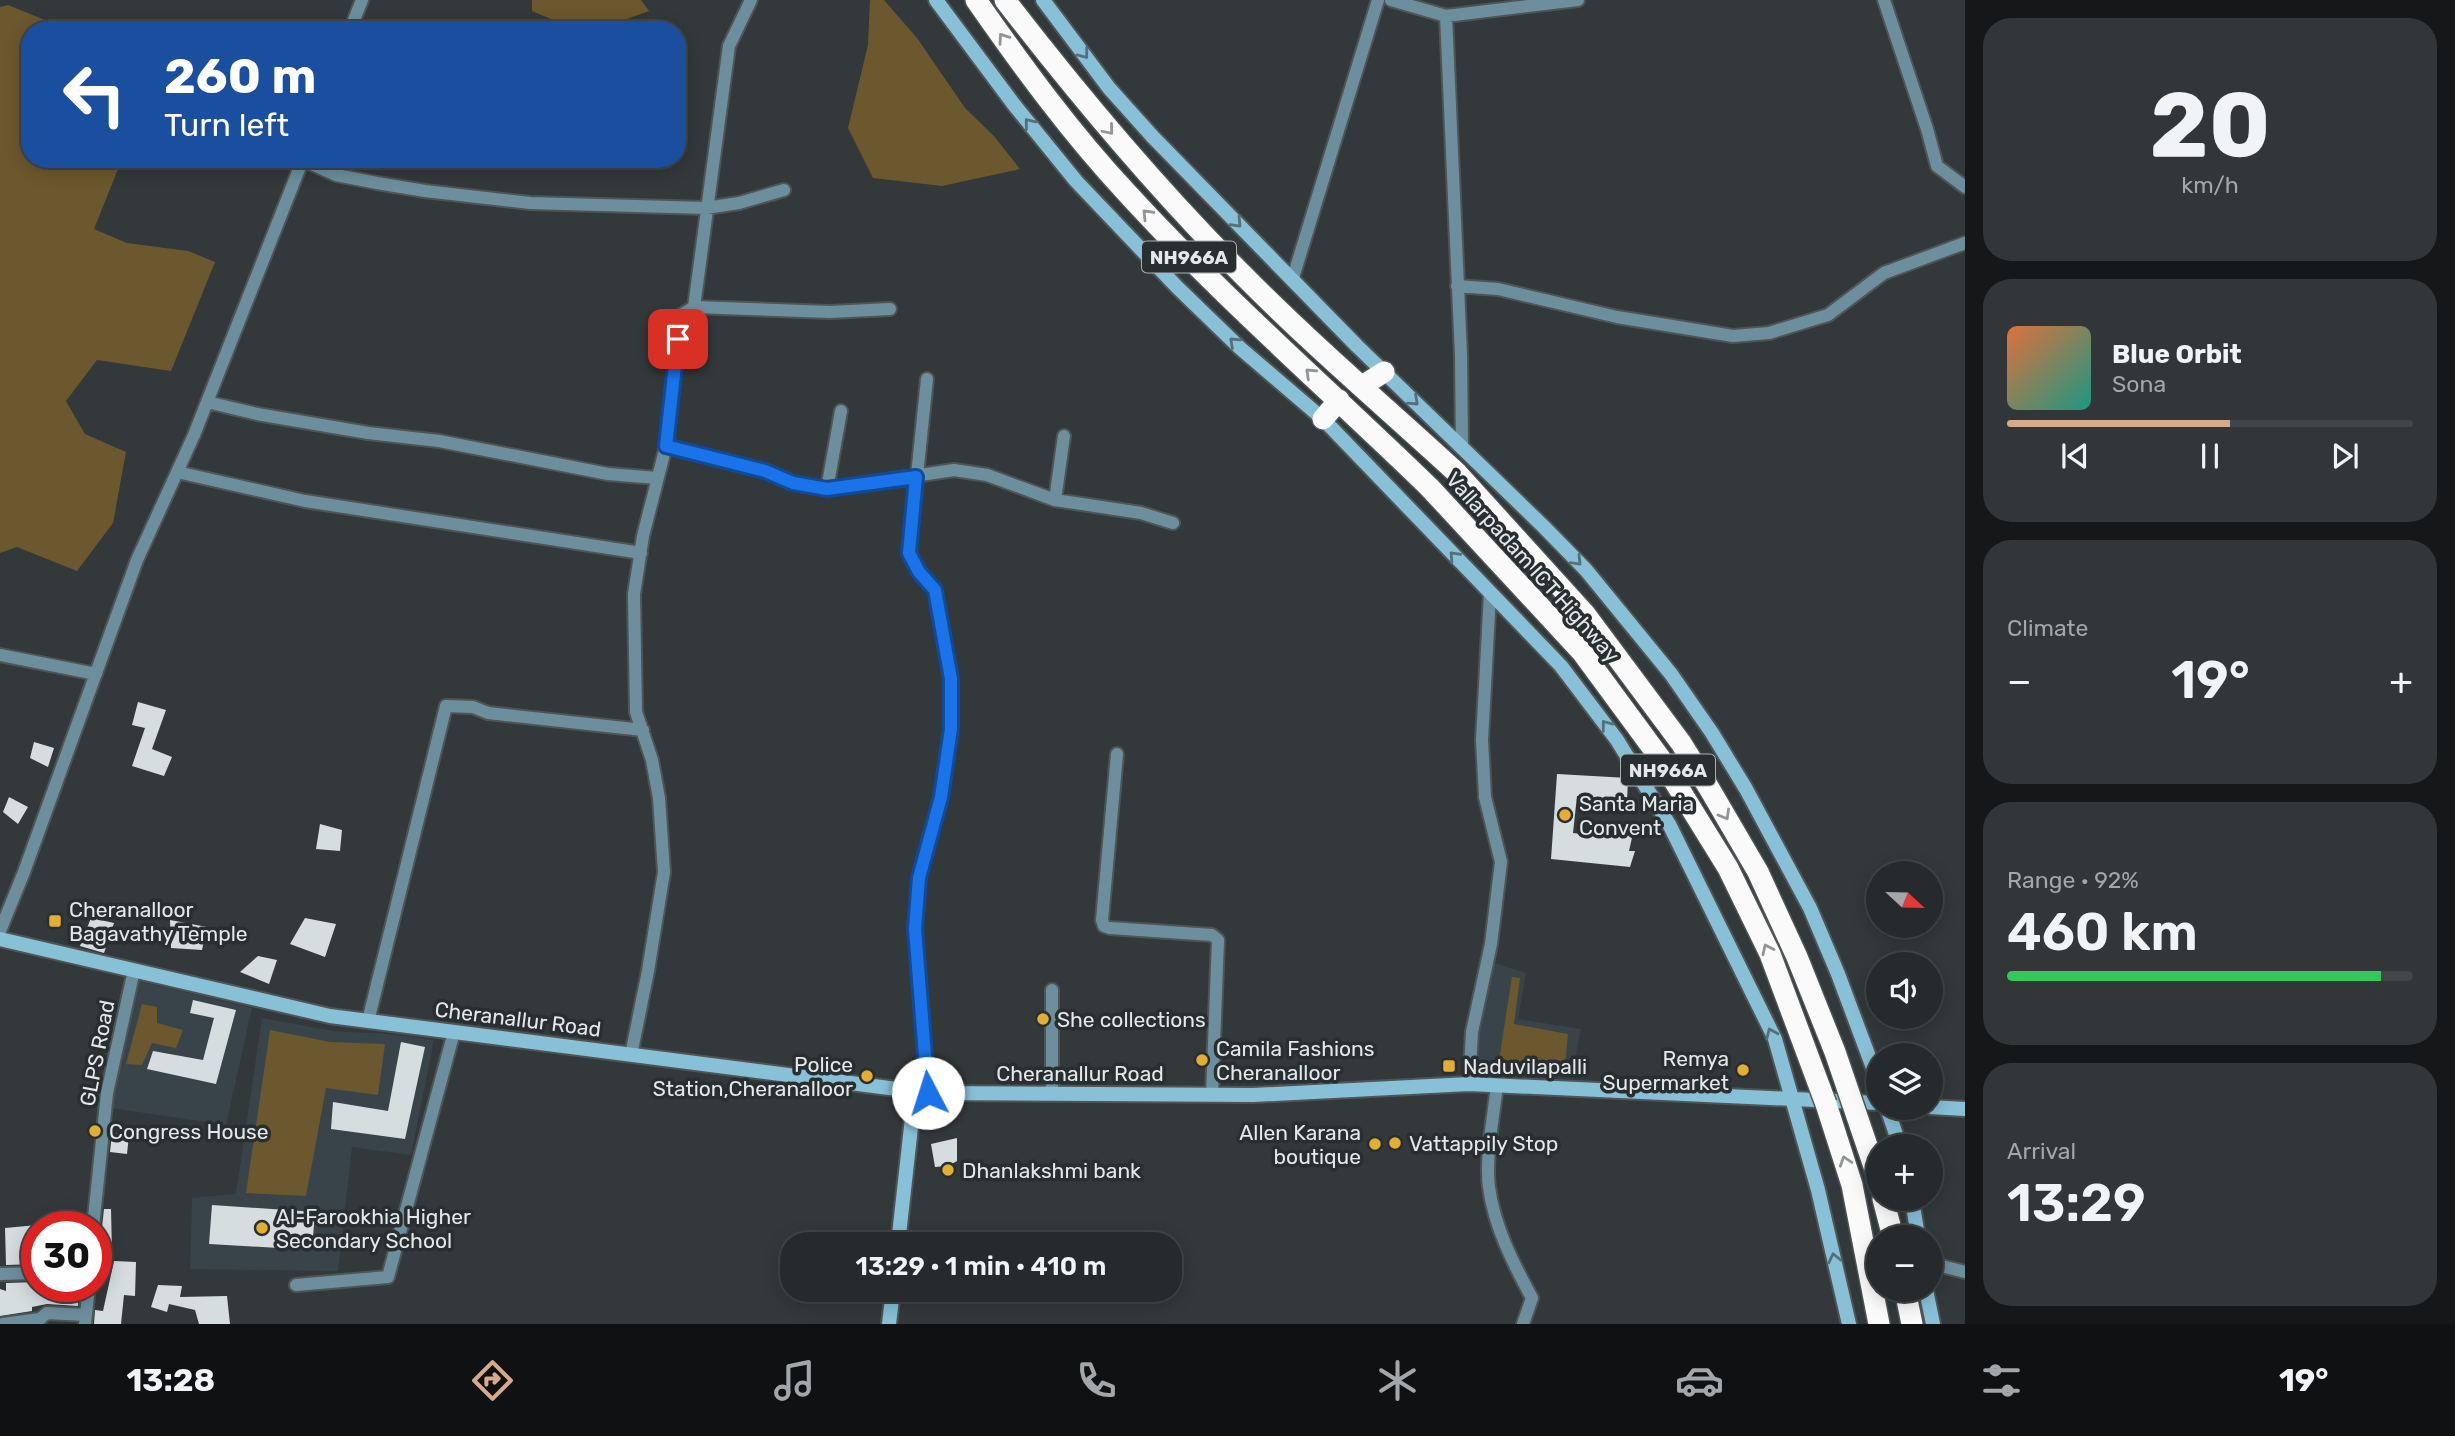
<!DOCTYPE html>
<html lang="en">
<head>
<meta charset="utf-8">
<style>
	:root { --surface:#262a2c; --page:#323638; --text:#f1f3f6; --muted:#a4a7a9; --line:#424648; --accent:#d6ab8b }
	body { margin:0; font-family:Rubik,sans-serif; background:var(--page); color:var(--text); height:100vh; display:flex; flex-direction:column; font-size:26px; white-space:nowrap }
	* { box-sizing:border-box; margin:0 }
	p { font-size:23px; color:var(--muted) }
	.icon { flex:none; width:38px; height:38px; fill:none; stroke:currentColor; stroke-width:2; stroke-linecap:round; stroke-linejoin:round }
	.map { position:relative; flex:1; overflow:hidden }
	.details { display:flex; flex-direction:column; gap:18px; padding:18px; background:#151718; width:490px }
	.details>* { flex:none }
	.banner { position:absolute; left:21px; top:21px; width:665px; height:147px; border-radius:28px; box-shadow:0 4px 18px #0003,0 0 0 2px var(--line); background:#1a4fa0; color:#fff; overflow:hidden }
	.needle { width:46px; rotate:112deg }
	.controls { position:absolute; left:1866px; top:861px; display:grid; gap:14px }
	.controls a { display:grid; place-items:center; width:77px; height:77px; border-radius:50%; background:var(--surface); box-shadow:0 4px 18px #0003,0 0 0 2px var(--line); font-size:35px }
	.speed { position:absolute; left:21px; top:1211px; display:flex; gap:14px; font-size:35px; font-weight:700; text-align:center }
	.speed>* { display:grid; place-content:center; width:91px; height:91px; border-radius:50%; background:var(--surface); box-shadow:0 4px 18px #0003,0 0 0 2px var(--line); line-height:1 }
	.speed .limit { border:10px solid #d22; background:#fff; color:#111 }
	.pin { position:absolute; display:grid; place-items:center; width:60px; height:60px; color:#fff; margin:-30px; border-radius:14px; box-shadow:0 4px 10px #0006 }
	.me { position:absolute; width:77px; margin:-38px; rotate:355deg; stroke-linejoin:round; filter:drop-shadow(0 0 5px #0008) }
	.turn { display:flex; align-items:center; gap:24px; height:147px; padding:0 28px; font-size:32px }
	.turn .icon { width:91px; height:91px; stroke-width:2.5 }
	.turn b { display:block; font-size:49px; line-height:60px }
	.big { font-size:52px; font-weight:600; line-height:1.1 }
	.details .tile { flex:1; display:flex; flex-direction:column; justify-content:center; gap:10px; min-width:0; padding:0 24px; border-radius:28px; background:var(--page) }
	.details .dial { align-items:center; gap:0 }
	.dial b { font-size:91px; line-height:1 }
	.song { display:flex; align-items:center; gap:21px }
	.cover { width:84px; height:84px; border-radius:10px; background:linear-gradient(135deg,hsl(20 70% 55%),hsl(170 70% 35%)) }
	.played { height:7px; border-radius:4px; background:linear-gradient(90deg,var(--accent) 55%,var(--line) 55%) }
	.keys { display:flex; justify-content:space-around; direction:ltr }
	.heat { display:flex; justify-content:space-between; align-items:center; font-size:38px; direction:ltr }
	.charge { height:10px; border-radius:5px; background:linear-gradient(90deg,#34c759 92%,var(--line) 0) }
	.trip { position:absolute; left:780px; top:1232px; width:402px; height:70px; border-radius:28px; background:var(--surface); box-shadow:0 4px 18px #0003,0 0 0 2px var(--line); font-weight:600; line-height:70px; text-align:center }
	.menu { display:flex; height:112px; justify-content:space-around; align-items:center; background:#0f1112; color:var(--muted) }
	.menu .icon { width:49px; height:49px }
	.menu .current { color:var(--accent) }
	.menu b { font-size:32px; color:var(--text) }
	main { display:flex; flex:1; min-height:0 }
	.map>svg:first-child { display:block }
</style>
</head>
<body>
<main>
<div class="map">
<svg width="1965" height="1324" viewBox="0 0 1965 1324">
	<rect width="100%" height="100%" fill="#33383a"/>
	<!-- built -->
	<path fill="#384449" d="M 1493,962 L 1526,973 L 1518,1019 L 1581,1029 L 1571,1078 L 1477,1077 L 1478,1030 Z
		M 139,981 L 252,1008 L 226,1125 L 111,1108 Z
		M 262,1018 L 334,1031 L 390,1034 L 434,1040 L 411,1155 L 352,1147 L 338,1271 L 190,1269 L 192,1198 L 236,1194 Z"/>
	<!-- green -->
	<path fill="#6c582e" d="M 532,0 L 641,0 L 649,11 L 607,26 L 590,30 L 577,30 L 532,11 Z
		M 870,0 L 884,0 L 917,38 L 965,108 L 994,136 L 1020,169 L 942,186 L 873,178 L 848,128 L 868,45 Z
		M 8,5 L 57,25 L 62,30 L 30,30 L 30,159 L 122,159 L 94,229 L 127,243 L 188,251 L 215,262 L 171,371 L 97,360 L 66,401 L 85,434 L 126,452 L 113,523 L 77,571 L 17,547 L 0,553 L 0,7 Z
		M 1512,977 L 1520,978 L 1514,1024 L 1568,1034 L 1565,1065 L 1499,1060 Z
		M 142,1004 L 157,1007 L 157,1023 L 183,1030 L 176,1048 L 152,1043 L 142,1065 L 126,1064 Z
		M 270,1030 L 330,1042 L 385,1044 L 378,1095 L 326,1088 L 306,1196 L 246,1193 Z"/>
	<!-- building -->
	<path fill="#d6dddf" d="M 138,702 L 166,710 L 152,749 L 172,757 L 164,776 L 132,766 L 145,728 L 132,725 Z
		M 34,742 L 54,748 L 48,767 L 30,758 Z
		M 1557,774 L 1628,778 L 1627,802 L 1577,796 L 1573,833 L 1611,838 L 1614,828 L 1634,829 L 1629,851 L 1635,851 L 1630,867 L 1551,859 Z
		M 9,797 L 28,807 L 18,824 L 3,812 Z
		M 320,824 L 342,830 L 340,851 L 316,849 Z
		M 91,918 L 114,923 L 104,953 L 80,946 Z
		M 305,918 L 336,924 L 325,957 L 290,944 Z
		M 170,920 L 207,927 L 202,950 L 171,948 Z
		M 258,956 L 277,960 L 269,984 L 240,972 Z
		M 193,1000 L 236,1010 L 216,1084 L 147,1069 L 153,1051 L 203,1060 L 214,1018 L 190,1013 Z
		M 401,1042 L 425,1047 L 405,1139 L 331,1129 L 333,1102 L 388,1111 Z
		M 112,1133 L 129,1135 L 127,1154 L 110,1152 Z
		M 957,1138 L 957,1161 L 948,1166 L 935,1167 L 931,1144 Z
		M 212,1205 L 315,1212 L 312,1250 L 209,1244 Z
		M 104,1209 L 111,1209 L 112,1252 L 99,1255 Z
		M 37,1225 L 37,1264 L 6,1265 L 5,1228 Z
		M 114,1261 L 136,1262 L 135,1296 L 124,1295 L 121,1324 L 94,1324 L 95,1310 L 103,1311 Z
		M 37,1282 L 37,1286 L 79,1286 L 78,1306 L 47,1304 L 32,1307 L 32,1311 L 0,1316 L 0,1289 L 6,1291 L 6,1283 Z
		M 158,1285 L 182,1286 L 180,1297 L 227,1296 L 230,1324 L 199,1324 L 195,1310 L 169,1304 L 167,1312 L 151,1307 Z"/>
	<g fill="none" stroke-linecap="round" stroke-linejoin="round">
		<defs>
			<path id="street" d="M 1391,0 L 1446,16 L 1461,355 L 1462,446
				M 1884,0 L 1927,129 L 1937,166 L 1965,187
				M 1446,16 L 1578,0
				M 350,30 L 362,0
				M 303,160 L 336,175 L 377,183 L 425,191 L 530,203 L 706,208 L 739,203 L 784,190
				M 1292,281 L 1378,0
				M 1457,286 L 1498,289 L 1617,317 L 1733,336 L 1769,333 L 1828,315 L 1884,273 L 1965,243
				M 694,307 L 830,312 L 890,309
				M 927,379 L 909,553 L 920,572 L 935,590 L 951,679 L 951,729 L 941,797 L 919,878 L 915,929 L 928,1093
				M 207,402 L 257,414 L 368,433 L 439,441 L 608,474 L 657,478
				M 666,446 L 765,471 L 793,483 L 827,489 L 954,470 L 987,475 L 1055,500 L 1141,513 L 1173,523
				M 177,472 L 305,501 L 641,553
				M 827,489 L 841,411
				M 1055,500 L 1064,436
				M 0,655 L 96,674
				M 1117,754 L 1102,920 L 1104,926 L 1110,928 L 1212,935 L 1218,940 L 1212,1095
				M 0,931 L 24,872 L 137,560 L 194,435 L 303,159
				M 1052,990 L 1052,1094
				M 368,1021 L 446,706 L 473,707 L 488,713 L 643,730
				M 631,1055 L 648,971 L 664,872 L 659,798 L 652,760 L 636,712 L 634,594 L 643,536 L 666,446 L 681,315 L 694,307 L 729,46 L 751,0
				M 1469,1084 L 1472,1032 L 1491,944 L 1501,862 L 1485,797 L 1482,740 L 1490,594
				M 1497,1085 C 1494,1113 1485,1159 1489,1187 C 1494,1226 1513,1263 1532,1298 L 1523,1324
				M 93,1227 L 107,1093 L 134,970
				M 1930,1263 L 1965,1272
				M 0,1274 L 37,1273
				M 296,1285 L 388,1277 L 454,1032
				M 3,1324 L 40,1319 L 47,1313 L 86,1315
				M 85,1324 L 89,1286"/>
			<path id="secondary" d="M 936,0 L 1015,106 L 1076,181 L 1177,287 L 1240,348 L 1323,419 L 1561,666 L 1617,740 L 1670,826 L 1775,1039 L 1818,1190 L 1849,1324
				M 1043,0 L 1109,88 L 1152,136 L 1357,346 L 1544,527 L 1586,570 L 1671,674 L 1712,733 L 1746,789 L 1810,908 L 1838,974 L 1878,1081
				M 0,939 L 330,1016 L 928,1093 L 1253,1095 L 1469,1084 L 1878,1103
				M 1930,1107 L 1965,1109
				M 1887,1108 L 1900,1146
				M 1912,1199 L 1918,1237
				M 898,1244 L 915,1091
				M 1926,1290 L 1933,1324
				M 889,1324 L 893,1290"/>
			<path id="highway" d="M 976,0 C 1022,66 1071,133 1126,192 C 1221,296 1328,389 1430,488
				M 1005,0 C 1079,96 1156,188 1242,274 C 1310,343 1385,407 1457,473
				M 1362,386 L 1384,372
				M 1323,419 L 1339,400
				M 1826,1104 L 1852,1185 L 1879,1324
				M 1883,1199 L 1893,1237
				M 1905,1290 L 1912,1324"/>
		</defs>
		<!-- street casing -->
		<use href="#street" stroke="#4f5456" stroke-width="16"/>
		<!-- secondary casing -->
		<use href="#secondary" stroke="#4f5456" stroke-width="18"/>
		<!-- highway casing -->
		<use href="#highway" stroke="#4f5456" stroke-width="24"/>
		<!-- street -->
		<use href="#street" stroke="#6d8f9d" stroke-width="12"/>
		<!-- secondary -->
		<use href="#secondary" stroke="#88c0d7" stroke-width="14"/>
		<!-- highway -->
		<use href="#highway" stroke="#fafafa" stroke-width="21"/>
		<defs>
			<path id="highway-bridge" d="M 1457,473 L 1585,614 L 1681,743 L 1709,788 L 1758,872 L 1797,957 L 1835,1052 L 1878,1178
				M 1430,488 L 1582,652 L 1660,758 L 1728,868 L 1770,954 L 1826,1104"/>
		</defs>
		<!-- highway-bridge casing -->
		<use href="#highway-bridge" stroke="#4f5456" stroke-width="24" stroke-linecap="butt"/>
		<!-- highway-bridge -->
		<use href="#highway-bridge" stroke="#fafafa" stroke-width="21"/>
	</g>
	<!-- one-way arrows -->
	<defs><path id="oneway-chevron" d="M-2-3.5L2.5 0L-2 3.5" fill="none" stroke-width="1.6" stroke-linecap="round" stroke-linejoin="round" transform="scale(1.75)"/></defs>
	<g stroke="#929495">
		<use href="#oneway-chevron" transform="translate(1003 38) rotate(-125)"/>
		<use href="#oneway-chevron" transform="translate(1109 130) rotate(50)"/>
		<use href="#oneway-chevron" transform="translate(1147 214) rotate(-134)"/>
		<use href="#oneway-chevron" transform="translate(1310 373) rotate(-137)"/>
		<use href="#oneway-chevron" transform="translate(1725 815) rotate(60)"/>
		<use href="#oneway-chevron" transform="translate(1767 949) rotate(-115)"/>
		<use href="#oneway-chevron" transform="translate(1845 1161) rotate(-108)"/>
	</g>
	<g stroke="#54707b">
		<use href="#oneway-chevron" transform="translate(1084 54) rotate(53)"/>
		<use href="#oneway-chevron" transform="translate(1029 123) rotate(-129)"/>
		<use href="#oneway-chevron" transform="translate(1237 223) rotate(47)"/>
		<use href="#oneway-chevron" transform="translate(1234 342) rotate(-137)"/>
		<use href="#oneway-chevron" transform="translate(1414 401) rotate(43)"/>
		<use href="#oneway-chevron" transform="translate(1454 556) rotate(-133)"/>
		<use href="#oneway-chevron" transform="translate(1577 561) rotate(46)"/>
		<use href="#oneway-chevron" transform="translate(1606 725) rotate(-127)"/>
		<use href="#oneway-chevron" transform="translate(1771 1033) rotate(-114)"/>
		<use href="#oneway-chevron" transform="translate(1834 1258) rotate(-103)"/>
	</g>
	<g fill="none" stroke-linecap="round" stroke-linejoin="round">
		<defs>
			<path id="route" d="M 678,339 L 666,446 L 765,471 L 793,483 L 827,489 L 916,477 L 909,553 L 919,572 L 935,590 L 951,679 L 951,729 L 941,797 L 919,878 L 915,929 L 928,1093"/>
		</defs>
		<!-- route casing -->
		<use href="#route" stroke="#114b97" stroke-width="18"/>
		<!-- route -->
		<use href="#route" stroke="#1a73e8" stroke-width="12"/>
	</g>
	<!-- markers -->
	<g fill="#e2af34" stroke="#292e30" stroke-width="2.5">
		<circle cx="1565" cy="815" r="7"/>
		<rect x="48" y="914" width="14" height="14" rx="3.5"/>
		<circle cx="1043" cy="1019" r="7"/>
		<circle cx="1202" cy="1060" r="7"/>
		<rect x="1442" y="1059" width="14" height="14" rx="3.5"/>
		<circle cx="1743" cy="1070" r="7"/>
		<circle cx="867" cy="1076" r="7"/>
		<circle cx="95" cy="1131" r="7"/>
		<circle cx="1395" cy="1143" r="7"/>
		<circle cx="1375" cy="1144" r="7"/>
		<circle cx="948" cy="1170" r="7"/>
		<circle cx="262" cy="1228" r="7"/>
	</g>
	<g text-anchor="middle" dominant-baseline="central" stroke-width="7" stroke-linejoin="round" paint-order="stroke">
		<!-- shield labels -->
		<g fill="#292e30" stroke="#adb0b2" stroke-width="2">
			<rect x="1142" y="241.5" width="94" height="31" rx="5"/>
			<rect x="1621" y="754.5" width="94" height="31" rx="5"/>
		</g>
		<g font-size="19" font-weight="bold" fill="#e5e8ea">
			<text x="1189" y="257">NH966A</text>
			<text x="1668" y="770">NH966A</text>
		</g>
		<!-- street labels -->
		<g font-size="21" fill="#e5e8ea" stroke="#292e30">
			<text transform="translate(1533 567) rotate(48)">Vallarpadam ICT Highway</text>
			<text transform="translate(518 1019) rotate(7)">Cheranallur Road</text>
			<text transform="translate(97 1053) rotate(-79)">GLPS Road</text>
			<text x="1080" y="1073">Cheranallur Road</text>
		</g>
		<!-- poi labels -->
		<g font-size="21" fill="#e5e8ea" stroke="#292e30" text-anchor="start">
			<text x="1579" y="803">Santa Maria<tspan x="1579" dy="24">Convent</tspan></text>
			<text x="69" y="909">Cheranalloor<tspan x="69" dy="24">Bagavathy Temple</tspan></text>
			<text x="1057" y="1019">She collections</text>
			<text x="1216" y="1048">Camila Fashions<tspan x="1216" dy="24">Cheranalloor</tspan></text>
			<text x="1729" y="1058" text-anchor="end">Remya<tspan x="1729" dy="24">Supermarket</tspan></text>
			<text x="853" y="1064" text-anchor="end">Police<tspan x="853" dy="24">Station,Cheranalloor</tspan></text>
			<text x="1463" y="1066">Naduvilapalli</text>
			<text x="109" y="1131">Congress House</text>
			<text x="1361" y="1132" text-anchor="end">Allen Karana<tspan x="1361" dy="24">boutique</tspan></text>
			<text x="1409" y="1143">Vattappily Stop</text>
			<text x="962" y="1170">Dhanlakshmi bank</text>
			<text x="276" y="1216">Al-Farookhia Higher<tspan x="276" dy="24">Secondary School</tspan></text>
		</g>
	</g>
</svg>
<div class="controls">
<a><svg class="needle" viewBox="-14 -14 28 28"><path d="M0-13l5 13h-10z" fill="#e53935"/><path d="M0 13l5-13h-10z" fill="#a4a7a9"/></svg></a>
<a><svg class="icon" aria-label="sound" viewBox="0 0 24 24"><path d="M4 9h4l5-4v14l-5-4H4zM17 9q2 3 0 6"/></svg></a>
<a><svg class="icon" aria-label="layers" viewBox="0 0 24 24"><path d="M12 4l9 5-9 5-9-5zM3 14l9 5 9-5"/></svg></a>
<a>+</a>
<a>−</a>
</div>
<div class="speed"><div class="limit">30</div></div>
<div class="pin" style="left:678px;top:339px;background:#d93025"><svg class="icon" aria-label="arrive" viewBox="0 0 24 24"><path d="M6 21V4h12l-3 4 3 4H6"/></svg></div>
<svg class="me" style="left:928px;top:1093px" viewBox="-20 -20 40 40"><circle r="19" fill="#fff"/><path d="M0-13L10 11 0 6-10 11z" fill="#1a73e8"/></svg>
<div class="trip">13:29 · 1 min · 410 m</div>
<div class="banner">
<div class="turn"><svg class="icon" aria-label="left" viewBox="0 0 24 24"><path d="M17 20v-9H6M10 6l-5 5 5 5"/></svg><div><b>260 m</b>Turn left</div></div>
</div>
</div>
<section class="details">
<div class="tile dial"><b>20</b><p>km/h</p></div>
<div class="tile">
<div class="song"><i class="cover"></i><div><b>Blue Orbit</b><p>Sona</p></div></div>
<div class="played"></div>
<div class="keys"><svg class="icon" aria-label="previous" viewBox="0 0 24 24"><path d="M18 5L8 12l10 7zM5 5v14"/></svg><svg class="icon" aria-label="pause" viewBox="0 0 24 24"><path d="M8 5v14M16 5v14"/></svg><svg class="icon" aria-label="next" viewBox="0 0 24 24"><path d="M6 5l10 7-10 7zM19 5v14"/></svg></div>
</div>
<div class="tile"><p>Climate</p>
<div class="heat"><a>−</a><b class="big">19°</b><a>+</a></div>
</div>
<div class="tile"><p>Range · 92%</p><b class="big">460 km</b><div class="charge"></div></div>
<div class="tile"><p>Arrival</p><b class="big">13:29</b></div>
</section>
</main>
<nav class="menu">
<b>13:28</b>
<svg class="icon current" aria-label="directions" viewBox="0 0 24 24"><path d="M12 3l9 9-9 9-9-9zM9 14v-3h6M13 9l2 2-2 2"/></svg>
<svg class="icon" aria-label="music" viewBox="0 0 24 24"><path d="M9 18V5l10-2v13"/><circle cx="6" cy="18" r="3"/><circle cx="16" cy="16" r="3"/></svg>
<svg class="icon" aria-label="phone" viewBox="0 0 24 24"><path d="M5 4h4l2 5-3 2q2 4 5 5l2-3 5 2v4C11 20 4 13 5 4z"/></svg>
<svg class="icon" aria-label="climate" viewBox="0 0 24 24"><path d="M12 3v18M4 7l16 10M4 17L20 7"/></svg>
<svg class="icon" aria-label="car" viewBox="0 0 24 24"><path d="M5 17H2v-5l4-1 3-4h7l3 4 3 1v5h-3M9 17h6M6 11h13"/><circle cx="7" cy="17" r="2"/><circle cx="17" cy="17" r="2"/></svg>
<svg class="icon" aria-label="filters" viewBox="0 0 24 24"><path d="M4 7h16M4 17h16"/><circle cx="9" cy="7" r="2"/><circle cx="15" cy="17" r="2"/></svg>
<b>19°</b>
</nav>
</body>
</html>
